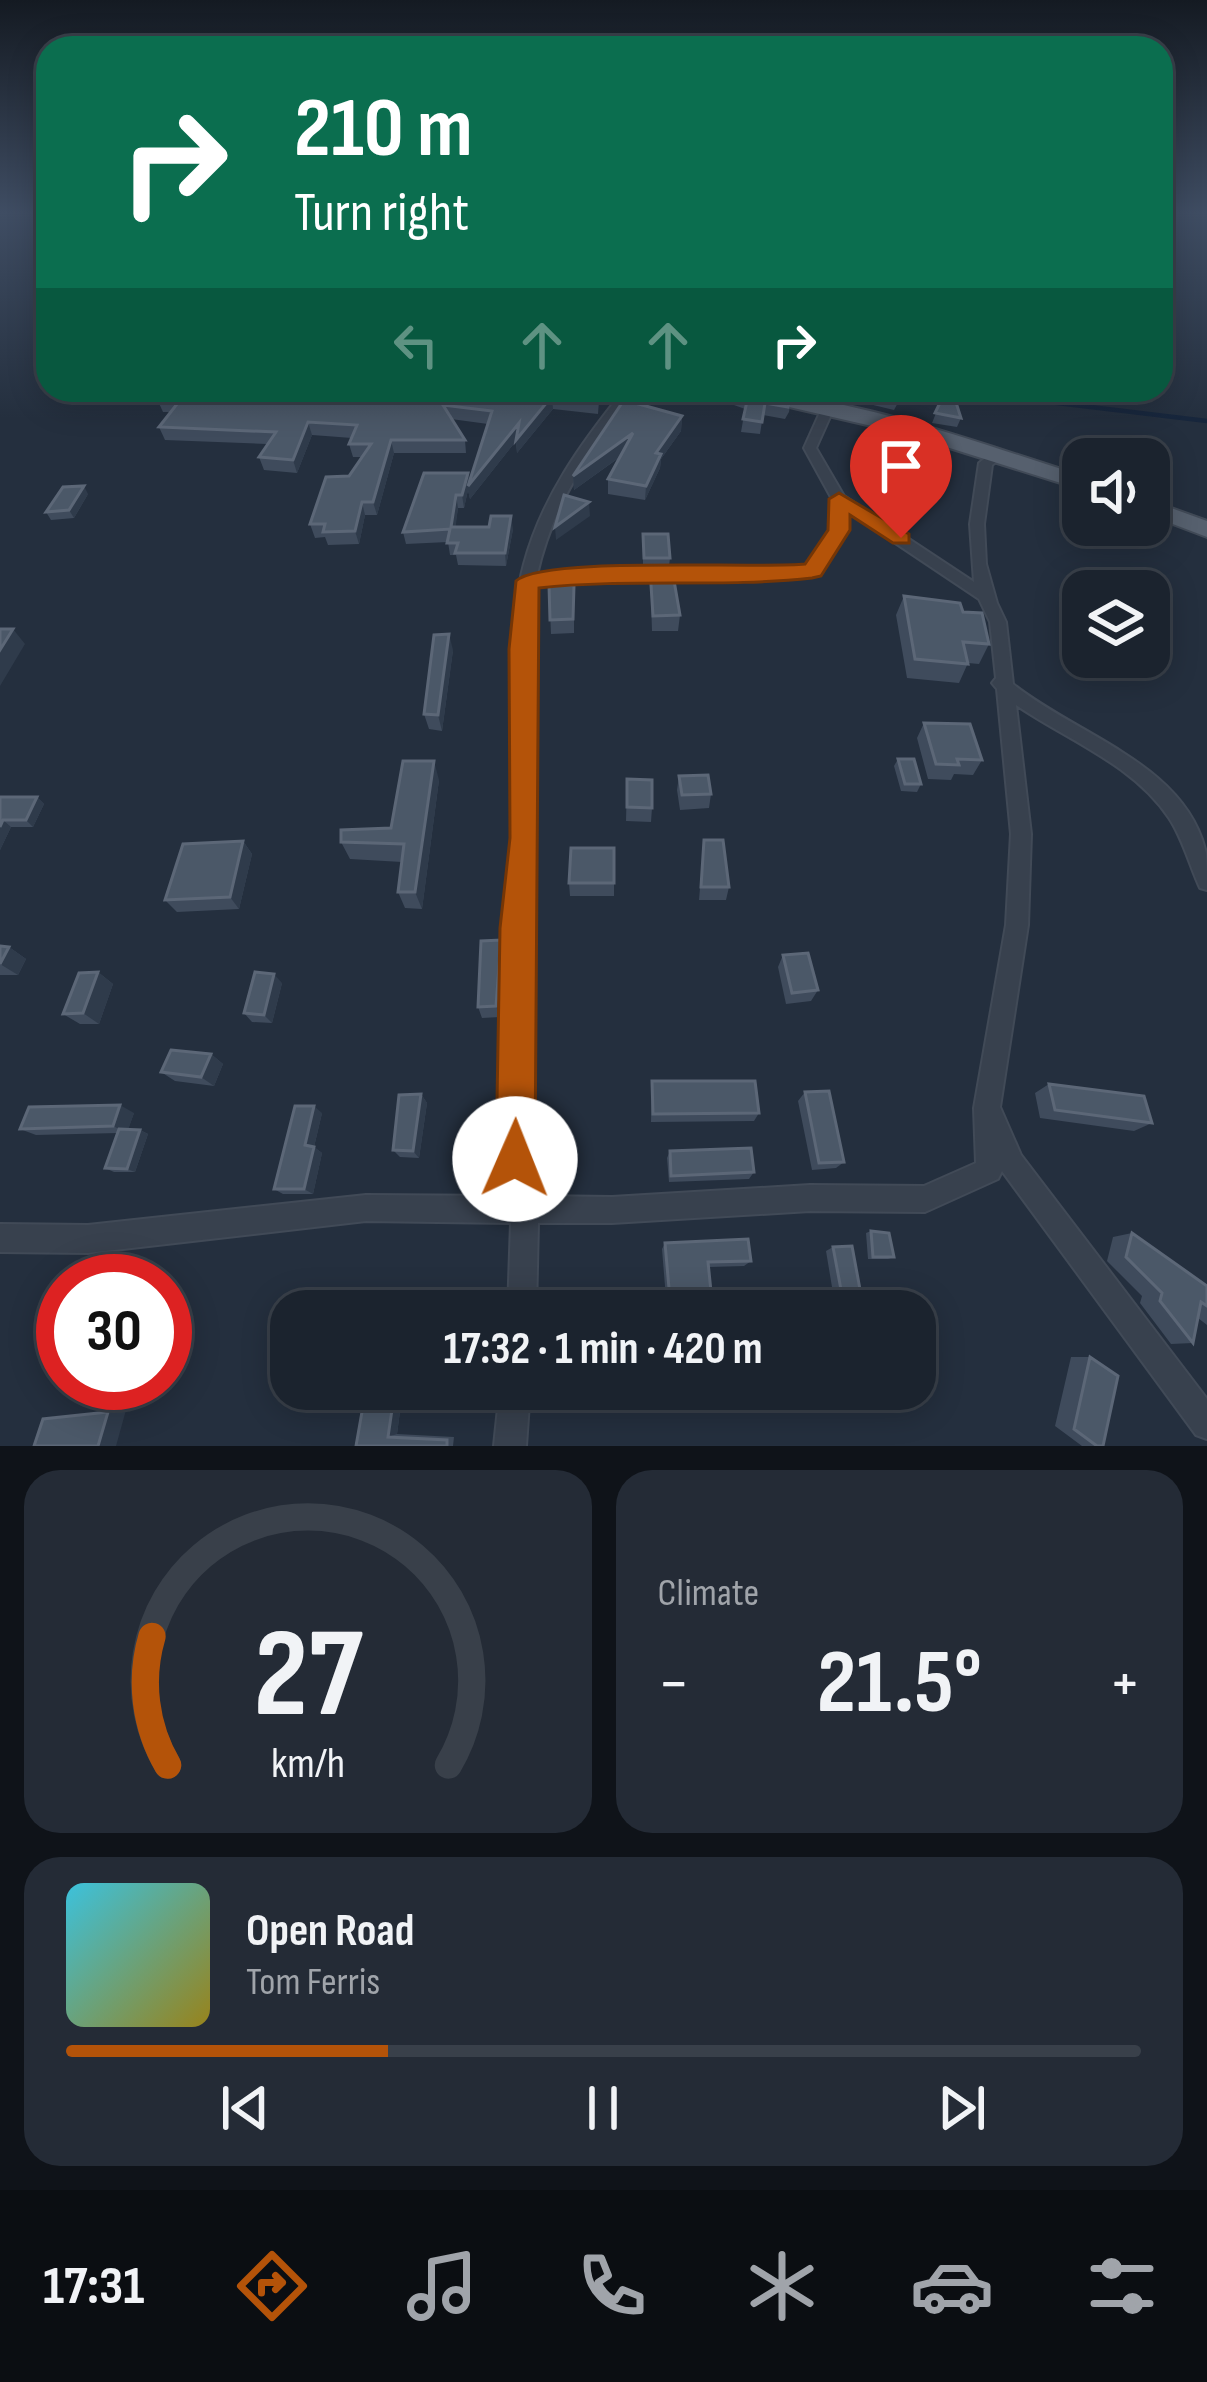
<!DOCTYPE html>
<html lang="en">
<head>
<meta charset="utf-8">
<style>
	:root { --surface:#1b232e; --page:#242b36; --text:#f1f3f6; --muted:#a0a4aa; --line:#39404a; --accent:#b45309 }
	body { margin:0; font-family:"Sofia Sans Condensed",sans-serif; background:var(--page); color:var(--text); height:100vh; display:flex; flex-direction:column; font-size:45px; white-space:nowrap }
	* { box-sizing:border-box; margin:0 }
	p { font-size:39px; color:var(--muted) }
	.icon { flex:none; width:66px; height:66px; fill:none; stroke:currentColor; stroke-width:2; stroke-linecap:round; stroke-linejoin:round }
	.map { position:relative; height:1446px; overflow:hidden }
	.side { display:flex; flex-direction:column; gap:24px; padding:24px; background:#0f1319; flex:1 }
	.side>* { flex:none }
	.hud { position:absolute; left:36px; top:36px; width:1137px; height:366px; border-radius:36px; box-shadow:0 6px 30px #0003,0 0 0 3px var(--line); background:#0b6e4f; color:#fff; overflow:hidden }
	.tools { position:absolute; left:1062px; top:438px; display:grid; gap:24px }
	.tools a { display:grid; place-items:center; width:108px; height:108px; border-radius:24px; background:var(--surface); box-shadow:0 6px 30px #0003,0 0 0 3px var(--line); font-size:60px }
	.speed { position:absolute; left:36px; top:1254px; display:flex; gap:24px; font-size:60px; font-weight:700; text-align:center }
	.speed>* { display:grid; place-content:center; width:156px; height:156px; border-radius:50%; background:var(--surface); box-shadow:0 6px 30px #0003,0 0 0 3px var(--line); line-height:1 }
	.speed .limit { border:18px solid #d22; background:#fff; color:#111 }
	.pin { position:absolute; display:grid; place-items:center; width:102px; height:102px; color:#fff; margin:-123px -51px; border-radius:50% 50% 50% 0; rotate:-45deg; box-shadow:0 0 12px #0007 }
	.pin .icon { rotate:45deg }
	.me { position:absolute; width:132px; margin:-66px; rotate:1deg; stroke-linejoin:round; filter:drop-shadow(0 0 9px #0008) }
	.turn { display:flex; align-items:center; gap:42px; height:252px; padding:0 60px; font-size:54px }
	.turn .icon { width:156px; height:156px; stroke-width:2.5 }
	.turn b { display:block; font-size:84px; line-height:102px }
	.lanes { display:flex; align-items:center; height:114px; padding:0 60px; background:#0003; justify-content:center; gap:60px; direction:ltr }
	.lanes .off { opacity:.35 }
	.big { font-size:90px; font-weight:700; line-height:1.1 }
	.side .tile { flex:1; display:flex; flex-direction:column; justify-content:center; gap:18px; min-width:0; padding:0 42px; border-radius:36px; background:var(--page) }
	.side .dial { align-items:center; gap:0 }
	.dial svg { height:312px; overflow:visible; fill:none; stroke:var(--line); stroke-width:7; stroke-linecap:round; text-anchor:middle }
	.dial text { fill:var(--text); stroke:none }
	.song { display:flex; align-items:center; gap:36px }
	.cover { width:144px; height:144px; border-radius:18px; background:linear-gradient(135deg,hsl(190 70% 55%),hsl(50 70% 35%)) }
	.played { height:12px; border-radius:6px; background:linear-gradient(90deg,var(--accent) 30%,var(--line) 30%) }
	.keys { display:flex; justify-content:space-around; direction:ltr }
	.heat { display:flex; justify-content:space-between; align-items:center; font-size:66px; direction:ltr }
	.side .tiles { flex:1; display:grid; gap:24px; grid-template-columns:1fr 1fr }
	.tile:last-child { grid-column:span 2 }
	.trip { position:absolute; left:270px; top:1290px; width:666px; height:120px; border-radius:36px; background:var(--surface); box-shadow:0 6px 30px #0003,0 0 0 3px var(--line); font-weight:700; line-height:120px; text-align:center }
	.tabs { display:flex; height:192px; justify-content:space-around; align-items:center; background:#0b0e12; color:var(--muted) }
	.tabs .icon { width:84px; height:84px }
	.tabs .active { color:var(--accent) }
	.tabs b { font-size:54px; color:var(--text) }
	.map>svg:first-child { display:block }
</style>
</head>
<body>
<div class="map">
<svg width="1207" height="1446" viewBox="0 0 1207 1446">
	<rect width="100%" height="100%" fill="#242f3e"/>
	<g fill="none" stroke-linecap="round" stroke-linejoin="round">
		<!-- stream -->
		<path stroke="#17263c" stroke-width="4.5" d="M 1049,402 L 1207,421"/>
		<defs>
			<path id="street" d="M 624,390 L 636,390 C 592,448 553,502 537,575 C 627,564 718,576 808,567 L 832,531 L 832,499 L 804,448 L 822,408 L 828,404 L 834,408 L 816,448 L 844,496 L 974,582 L 970,524 L 979,463 L 993,452 L 1005,455 L 992,465 L 984,524 L 986,564 L 997,603 L 1006,622 L 1013,684 C 1076,735 1186,764 1206,853 C 1207,864 1207,879 1207,890 L 1200,888 C 1189,864 1183,839 1169,818 C 1133,764 1067,740 1016,705 L 1031,834 L 1028,925 L 1000,1107 L 1021,1155 L 1207,1399 L 1207,1439 L 1196,1435 L 1002,1171 L 998,1179 L 925,1212 L 810,1211 L 612,1223 L 538,1223 L 536,1311 L 508,1311 L 511,1223 L 366,1221 L 88,1253 L 0,1252 L 0,1224 L 88,1225 L 366,1195 L 508,1196 C 493,1077 510,957 515,838 C 517,783 516,728 516,673 C 516,636 514,599 524,564 C 542,497 581,443 624,390 ZM 846,510 L 979,599 L 990,622 L 996,678 L 992,683 L 997,689 L 1011,834 L 1006,925 L 974,1108 L 976,1163 L 924,1186 L 810,1185 L 612,1197 L 534,1196 C 517,1076 533,956 535,836 C 536,756 533,676 532,596 L 534,585 C 627,574 720,586 813,576 L 818,575 L 846,531 Z
				M 500,1389 L 530,1389 L 526,1446 L 494,1446 Z"/>
			<path id="primary" d="M 715,390 C 839,390 965,439 1083,476 L 1083,490 L 902,433 Z
				M 1149,500 L 1207,521 L 1207,537 L 1149,515 Z"/>
		</defs>
		<!-- street casing -->
		<use href="#street" stroke="#414a57" stroke-width="4"/>
		<!-- primary casing -->
		<use href="#primary" stroke="#414a57" stroke-width="4"/>
		<!-- street -->
		<use href="#street" fill="#38414e" fill-rule="evenodd"/>
		<!-- primary -->
		<use href="#primary" fill="#56606e" fill-rule="evenodd"/>
	</g>
	<!-- wall -->
	<path fill="#3f4b5c" d="M 162,390 L 620,390 L 609,401 L 599,401 L 598,414 L 553,409 L 517,453 L 516,441 L 470,499 L 468,490 L 464,508 L 458,508 L 455,527 L 513,529 L 506,566 L 458,565 L 456,555 L 450,555 L 448,542 L 406,544 L 403,532 L 468,473 L 469,482 L 488,424 L 451,419 L 465,440 L 466,453 L 394,453 L 377,515 L 365,515 L 359,544 L 328,545 L 325,537 L 315,538 L 310,524 L 349,476 L 362,457 L 353,457 L 349,444 L 352,438 L 312,435 L 297,473 L 264,470 L 259,457 L 267,444 L 165,440 L 159,427 L 171,412 L 163,412 L 157,399 Z
		M 634,390 L 685,390 L 684,402 L 633,401 Z
		M 873,390 L 905,390 L 894,410 L 869,404 Z
		M 925,390 L 952,390 L 961,418 L 957,427 L 932,423 L 944,393 L 926,392 Z
		M 736,393 L 791,399 L 789,412 L 785,419 L 763,415 L 760,434 L 741,432 L 745,409 L 734,405 Z
		M 682,416 L 681,431 L 661,459 L 660,468 L 645,500 L 608,494 L 608,479 L 620,457 L 574,490 L 573,476 Z
		M 88,494 L 74,518 L 51,520 L 46,512 Z
		M 643,534 L 670,558 L 669,566 L 643,566 Z
		M 650,569 L 680,615 L 678,631 L 652,631 Z
		M 549,585 L 574,585 L 574,633 L 551,634 Z
		M 904,596 L 963,612 L 989,644 L 979,664 L 968,663 L 959,683 L 907,678 L 896,615 Z
		M 453,650 L 442,731 L 429,729 L 424,714 Z
		M 924,723 L 982,760 L 973,775 L 954,774 L 951,780 L 928,779 L 917,738 Z
		M 898,759 L 921,784 L 917,792 L 901,791 L 894,766 Z
		M 679,776 L 711,794 L 709,808 L 680,810 L 677,790 Z
		M 627,779 L 652,808 L 651,822 L 626,821 Z
		M 439,780 L 422,909 L 405,908 L 398,892 L 402,862 L 350,859 L 341,842 L 391,828 Z
		M 0,797 L 37,797 L 44,804 L 33,827 L 11,827 L 0,850 Z
		M 704,840 L 729,887 L 726,900 L 699,900 Z
		M 243,841 L 252,854 L 239,909 L 177,912 L 165,900 Z
		M 614,848 L 614,896 L 570,896 L 569,883 Z
		M 501,940 L 503,952 L 500,1017 L 482,1018 L 478,1007 Z
		M 0,946 L 9,947 L 26,959 L 18,975 L 0,975 Z
		M 783,955 L 818,990 L 811,1001 L 786,1004 L 778,967 Z
		M 98,972 L 113,984 L 99,1024 L 80,1024 L 63,1014 Z
		M 282,983 L 272,1023 L 252,1022 L 244,1013 Z
		M 211,1054 L 223,1064 L 214,1086 L 175,1081 L 161,1072 Z
		M 652,1081 L 759,1113 L 754,1121 L 651,1122 Z
		M 1049,1084 L 1152,1123 L 1134,1131 L 1040,1118 L 1035,1093 Z
		M 805,1092 L 844,1162 L 836,1168 L 812,1170 L 798,1101 Z
		M 421,1094 L 427,1103 L 419,1158 L 400,1157 L 393,1150 Z
		M 134,1113 L 128,1129 L 140,1130 L 148,1134 L 135,1172 L 114,1172 L 105,1168 L 118,1133 L 36,1135 L 20,1129 Z
		M 322,1113 L 314,1147 L 322,1153 L 313,1194 L 283,1194 L 274,1189 Z
		M 670,1151 L 754,1172 L 749,1179 L 669,1182 L 667,1158 Z
		M 871,1231 L 894,1257 L 888,1259 L 868,1259 L 866,1233 Z
		M 1132,1233 L 1207,1286 L 1207,1325 L 1198,1318 L 1193,1343 L 1171,1344 L 1140,1303 L 1142,1296 L 1107,1261 L 1113,1237 Z
		M 665,1243 L 751,1261 L 744,1266 L 709,1267 L 713,1311 L 667,1311 L 662,1249 Z
		M 833,1247 L 864,1311 L 836,1311 L 826,1251 Z
		M 1071,1357 L 1090,1357 L 1103,1446 L 1082,1446 L 1055,1426 Z
		M 366,1389 L 403,1389 L 397,1434 L 454,1437 L 453,1446 L 356,1446 Z"/>
	<!-- shaded-wall -->
	<path fill="#2f3b4b" d="M 610,390 L 620,390 L 609,401 Z
		M 552,396 L 553,409 L 517,453 L 516,441 L 470,499 L 468,490 L 464,508 L 462,495 L 468,473 L 469,484 L 519,423 Z
		M 682,416 L 681,431 L 661,459 L 660,468 L 645,500 L 646,486 L 656,453 Z
		M 308,422 L 312,435 L 297,473 L 293,460 Z
		M 633,433 L 632,448 L 574,490 L 573,476 Z
		M 391,440 L 394,453 L 377,515 L 373,502 Z
		M 84,486 L 88,494 L 74,518 L 69,510 Z
		M 456,495 L 458,508 L 454,540 L 451,527 Z
		M 362,502 L 365,515 L 359,544 L 355,531 Z
		M 589,502 L 590,516 L 556,540 L 555,527 Z
		M 511,516 L 513,529 L 506,566 L 505,553 Z
		M 13,629 L 25,644 L 0,686 L 0,650 Z
		M 449,634 L 453,650 L 442,731 L 438,715 Z
		M 434,761 L 439,780 L 422,909 L 415,892 Z
		M 37,797 L 44,804 L 33,827 L 26,820 Z
		M 3,820 L 11,827 L 0,850 L 0,827 Z
		M 243,841 L 252,854 L 239,909 L 230,897 Z
		M 501,940 L 503,952 L 500,1017 L 496,1006 Z
		M 9,947 L 26,959 L 18,975 L 0,964 Z
		M 98,972 L 113,984 L 99,1024 L 83,1013 Z
		M 274,974 L 282,983 L 272,1023 L 264,1015 Z
		M 211,1054 L 223,1064 L 214,1086 L 201,1077 Z
		M 421,1094 L 427,1103 L 419,1158 L 413,1151 Z
		M 120,1105 L 134,1113 L 127,1133 L 113,1126 Z
		M 314,1106 L 322,1113 L 314,1147 L 322,1153 L 313,1194 L 304,1189 L 305,1145 Z
		M 140,1130 L 148,1134 L 135,1172 L 127,1169 Z
		M 395,1389 L 403,1389 L 397,1434 L 388,1437 Z
		M 126,1410 L 116,1446 L 98,1446 L 108,1412 Z"/>
	<!-- building -->
	<path fill="#4b5868" stroke="#5c6777" stroke-width="3" d="M 162,390 L 599,390 L 597,401 L 552,396 L 516,440 L 519,423 L 468,486 L 492,411 L 443,405 L 465,440 L 391,440 L 373,502 L 362,502 L 355,531 L 323,532 L 325,524 L 310,524 L 326,477 L 349,476 L 371,444 L 349,444 L 357,425 L 308,422 L 293,460 L 259,457 L 276,432 L 159,427 L 181,399 L 157,399 Z
		M 738,390 L 751,390 L 791,399 L 788,407 L 765,403 L 762,422 L 743,419 L 748,397 L 736,393 Z
		M 873,390 L 902,390 L 897,400 L 872,394 Z
		M 946,390 L 952,390 L 961,418 L 935,413 Z
		M 624,400 L 682,416 L 656,453 L 661,454 L 646,486 L 608,479 L 633,433 L 573,476 Z
		M 424,473 L 468,473 L 462,495 L 456,495 L 451,527 L 489,527 L 491,516 L 511,516 L 505,553 L 455,553 L 458,543 L 447,543 L 450,529 L 403,532 Z
		M 84,486 L 69,510 L 46,512 L 63,487 Z
		M 564,495 L 589,502 L 555,527 Z
		M 643,534 L 668,534 L 670,558 L 644,558 Z
		M 650,569 L 672,569 L 680,615 L 653,616 Z
		M 549,585 L 574,585 L 573,619 L 550,620 Z
		M 904,596 L 960,603 L 963,612 L 982,613 L 989,644 L 963,642 L 968,664 L 915,659 Z
		M 0,629 L 13,629 L 0,650 Z
		M 449,634 L 438,715 L 424,714 L 434,635 Z
		M 924,723 L 970,724 L 982,760 L 957,759 L 959,765 L 936,764 Z
		M 898,759 L 914,759 L 921,784 L 905,784 Z
		M 403,761 L 434,761 L 415,892 L 398,892 L 404,844 L 341,842 L 341,830 L 391,828 Z
		M 708,775 L 711,794 L 682,795 L 679,776 Z
		M 627,779 L 652,780 L 652,808 L 627,807 Z
		M 0,797 L 37,797 L 26,820 L 3,820 L 0,827 Z
		M 704,840 L 723,840 L 729,887 L 701,887 Z
		M 243,841 L 230,897 L 165,900 L 183,844 Z
		M 571,848 L 614,848 L 614,883 L 569,883 Z
		M 501,940 L 496,1006 L 478,1007 L 481,941 Z
		M 0,946 L 9,947 L 0,964 Z
		M 808,953 L 818,990 L 792,993 L 783,955 Z
		M 98,972 L 83,1013 L 63,1014 L 79,973 Z
		M 255,972 L 274,974 L 264,1015 L 244,1013 Z
		M 171,1050 L 211,1054 L 201,1077 L 161,1072 Z
		M 652,1081 L 755,1081 L 759,1113 L 653,1114 Z
		M 1049,1084 L 1144,1096 L 1152,1123 L 1055,1110 Z
		M 829,1091 L 844,1162 L 819,1163 L 805,1092 Z
		M 421,1094 L 413,1151 L 393,1150 L 399,1095 Z
		M 120,1105 L 113,1126 L 20,1129 L 29,1107 Z
		M 295,1106 L 314,1106 L 305,1145 L 314,1147 L 304,1189 L 274,1189 Z
		M 119,1129 L 140,1130 L 127,1169 L 105,1168 Z
		M 751,1148 L 754,1172 L 671,1176 L 670,1151 Z
		M 871,1231 L 889,1233 L 894,1257 L 873,1257 Z
		M 1132,1233 L 1207,1286 L 1207,1306 L 1201,1302 L 1193,1343 L 1160,1301 L 1162,1293 L 1126,1257 Z
		M 748,1239 L 751,1261 L 708,1262 L 713,1311 L 671,1311 L 665,1243 Z
		M 852,1246 L 864,1311 L 845,1311 L 833,1247 Z
		M 915,1343 L 923,1344 L 928,1371 L 915,1371 Z
		M 1090,1357 L 1118,1376 L 1103,1446 L 1097,1446 L 1074,1429 Z
		M 366,1389 L 395,1389 L 388,1437 L 447,1440 L 447,1446 L 356,1446 Z
		M 108,1412 L 98,1446 L 34,1446 L 43,1419 Z"/>
	<!-- sky -->
	<linearGradient id="sky" x2="0" y2="1"><stop stop-color="#141a22"/><stop offset="0.51" stop-color="#3f4d63"/><stop offset="1" stop-color="#3f4d63" stop-opacity="0"/></linearGradient>
	<rect width="1207" height="418" fill="url(#sky)"/>
	<!-- route -->
	<path fill="#b45309" stroke="#753606" stroke-width="3" d="M 839,493 L 909,534 L 909,543 L 893,543 L 850,515 L 850,530 L 821,576 L 812,578 C 721,588 630,578 539,588 L 535,1159 L 529,1173 L 515,1178 L 501,1173 L 496,1159 L 500,928 L 510,838 L 509,649 L 516,581 C 541,556 754,569 805,564 L 828,530 L 829,499 Z"/>
</svg>
<div class="tools">
<a><svg class="icon" aria-label="sound" viewBox="0 0 24 24"><path d="M4 9h4l5-4v14l-5-4H4zM17 9q2 3 0 6"/></svg></a>
<a><svg class="icon" aria-label="layers" viewBox="0 0 24 24"><path d="M12 4l9 5-9 5-9-5zM3 14l9 5 9-5"/></svg></a>
</div>
<div class="speed"><div class="limit">30</div></div>
<div class="pin" style="left:901px;top:538px;background:#d93025"><svg class="icon" aria-label="arrive" viewBox="0 0 24 24"><path d="M6 21V4h12l-3 4 3 4H6"/></svg></div>
<svg class="me" style="left:515px;top:1159px" viewBox="-20 -20 40 40"><circle r="19" fill="#fff"/><path d="M0-13L10 11 0 6-10 11z" fill="#b45309"/></svg>
<div class="trip">17:32 · 1 min · 420 m</div>
<div class="hud">
<div class="turn"><svg class="icon" aria-label="right" viewBox="0 0 24 24"><path d="M7 20v-9h11M14 6l5 5-5 5"/></svg><div><b>210 m</b>Turn right</div></div>
<div class="lanes"><svg class="icon off" aria-label="left" viewBox="0 0 24 24"><path d="M17 20v-9H6M10 6l-5 5 5 5"/></svg><svg class="icon off" aria-label="ahead" viewBox="0 0 24 24"><path d="M12 20V5M6 11l6-6 6 6"/></svg><svg class="icon off" aria-label="ahead" viewBox="0 0 24 24"><path d="M12 20V5M6 11l6-6 6 6"/></svg><svg class="icon" aria-label="right" viewBox="0 0 24 24"><path d="M7 20v-9h11M14 6l5 5-5 5"/></svg></div>
</div>
</div>
<section class="side">
<div class="tiles">
<div class="tile dial"><svg viewBox="0 0 100 80">
<path d="M14 69A42 42 0 1 1 86 69"/>
<path d="M14 69A42 42 0 0 1 10 36" stroke="#b45309"/>
<text x="50" y="56" font-size="32" font-weight="700">27</text>
<text x="50" y="72" font-size="11">km/h</text>
</svg></div>
<div class="tile"><p>Climate</p>
<div class="heat"><a>−</a><b class="big">21.5°</b><a>+</a></div>
</div>
<div class="tile">
<div class="song"><i class="cover"></i><div><b>Open Road</b><p>Tom Ferris</p></div></div>
<div class="played"></div>
<div class="keys"><svg class="icon" aria-label="previous" viewBox="0 0 24 24"><path d="M18 5L8 12l10 7zM5 5v14"/></svg><svg class="icon" aria-label="pause" viewBox="0 0 24 24"><path d="M8 5v14M16 5v14"/></svg><svg class="icon" aria-label="next" viewBox="0 0 24 24"><path d="M6 5l10 7-10 7zM19 5v14"/></svg></div>
</div>
</div>
</section>
<nav class="tabs">
<b>17:31</b>
<svg class="icon active" aria-label="directions" viewBox="0 0 24 24"><path d="M12 3l9 9-9 9-9-9zM9 14v-3h6M13 9l2 2-2 2"/></svg>
<svg class="icon" aria-label="music" viewBox="0 0 24 24"><path d="M9 18V5l10-2v13"/><circle cx="6" cy="18" r="3"/><circle cx="16" cy="16" r="3"/></svg>
<svg class="icon" aria-label="phone" viewBox="0 0 24 24"><path d="M5 4h4l2 5-3 2q2 4 5 5l2-3 5 2v4C11 20 4 13 5 4z"/></svg>
<svg class="icon" aria-label="climate" viewBox="0 0 24 24"><path d="M12 3v18M4 7l16 10M4 17L20 7"/></svg>
<svg class="icon" aria-label="car" viewBox="0 0 24 24"><path d="M5 17H2v-5l4-1 3-4h7l3 4 3 1v5h-3M9 17h6M6 11h13"/><circle cx="7" cy="17" r="2"/><circle cx="17" cy="17" r="2"/></svg>
<svg class="icon" aria-label="filters" viewBox="0 0 24 24"><path d="M4 7h16M4 17h16"/><circle cx="9" cy="7" r="2"/><circle cx="15" cy="17" r="2"/></svg>
</nav>
</body>
</html>
